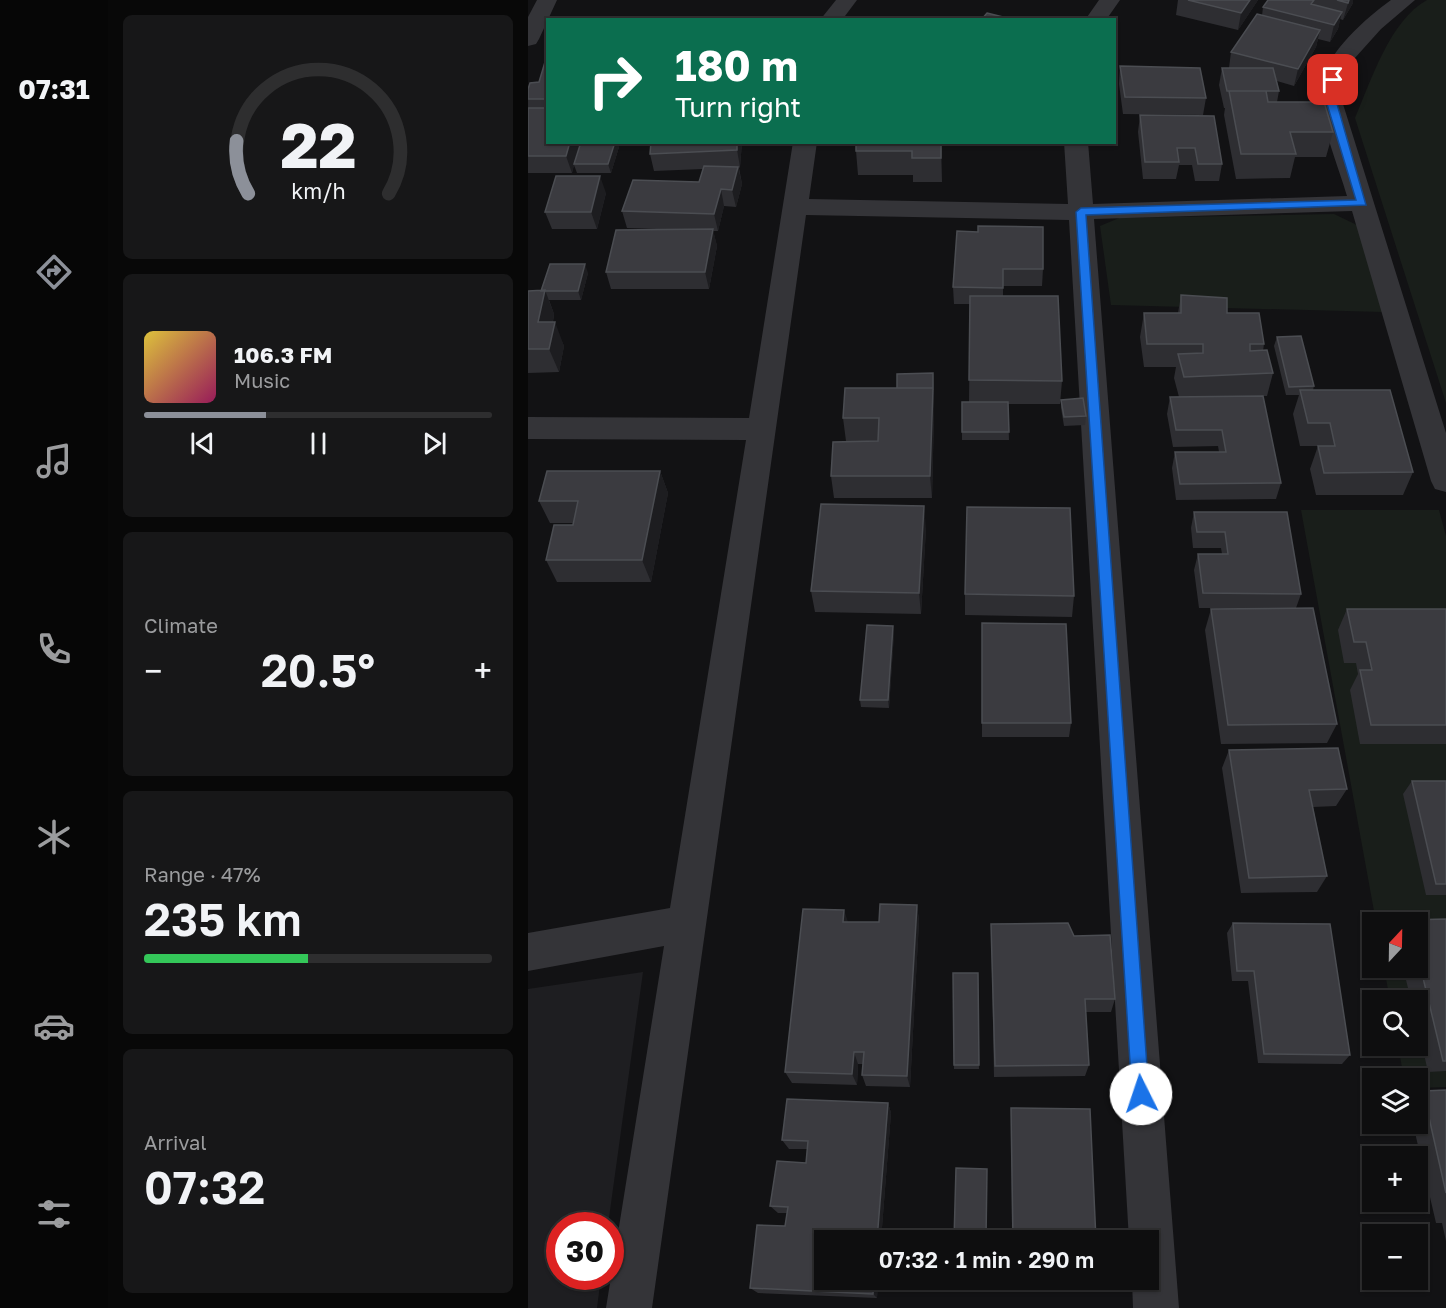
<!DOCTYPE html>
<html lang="en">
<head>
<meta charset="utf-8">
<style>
	:root { --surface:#0e0e0f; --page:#171718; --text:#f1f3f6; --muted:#9b9c9e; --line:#2e2e2f; --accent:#8c9099 }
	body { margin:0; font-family:"Golos Text",sans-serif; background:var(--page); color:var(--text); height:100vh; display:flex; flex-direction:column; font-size:22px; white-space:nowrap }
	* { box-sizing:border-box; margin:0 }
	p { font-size:20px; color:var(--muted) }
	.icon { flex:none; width:33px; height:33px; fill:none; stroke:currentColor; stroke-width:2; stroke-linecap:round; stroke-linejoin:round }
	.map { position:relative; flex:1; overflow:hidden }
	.details { display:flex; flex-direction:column; gap:15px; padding:15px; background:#080808; width:420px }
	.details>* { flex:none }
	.top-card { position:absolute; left:18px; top:18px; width:570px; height:126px; border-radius:0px; box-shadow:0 2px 4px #0004,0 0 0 2px var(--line); background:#0b6e4f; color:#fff; overflow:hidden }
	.needle { width:39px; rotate:22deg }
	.tools { position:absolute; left:834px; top:912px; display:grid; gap:12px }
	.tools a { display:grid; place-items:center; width:66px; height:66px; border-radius:0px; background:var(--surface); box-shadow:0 2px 4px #0004,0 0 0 2px var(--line); font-size:30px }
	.speed { position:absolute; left:18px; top:1212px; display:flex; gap:12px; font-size:30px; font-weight:700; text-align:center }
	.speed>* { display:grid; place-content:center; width:78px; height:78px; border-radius:50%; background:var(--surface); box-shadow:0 2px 4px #0004,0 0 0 2px var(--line); line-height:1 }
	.speed .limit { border:9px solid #d22; background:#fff; color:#111 }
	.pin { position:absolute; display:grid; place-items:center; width:51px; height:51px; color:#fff; margin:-26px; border-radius:12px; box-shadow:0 3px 9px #0006 }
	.me { position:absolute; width:66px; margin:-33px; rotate:356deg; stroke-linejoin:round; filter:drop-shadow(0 0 4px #0008) }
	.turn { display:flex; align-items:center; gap:21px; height:126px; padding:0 30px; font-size:27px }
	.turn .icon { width:78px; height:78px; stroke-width:2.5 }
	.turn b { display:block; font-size:42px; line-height:51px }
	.big { font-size:45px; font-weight:600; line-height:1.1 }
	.details .tile { flex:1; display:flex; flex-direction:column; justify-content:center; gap:9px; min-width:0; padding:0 21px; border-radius:9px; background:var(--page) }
	.details .dial { align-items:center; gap:0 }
	.dial svg { height:156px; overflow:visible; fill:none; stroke:var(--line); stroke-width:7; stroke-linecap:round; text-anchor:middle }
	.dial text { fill:var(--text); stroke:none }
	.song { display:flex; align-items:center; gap:18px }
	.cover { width:72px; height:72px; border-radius:9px; background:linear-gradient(135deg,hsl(50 70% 55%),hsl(330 70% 35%)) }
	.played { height:6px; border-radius:3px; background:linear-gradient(90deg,var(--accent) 35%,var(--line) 35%) }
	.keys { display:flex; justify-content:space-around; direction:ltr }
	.heat { display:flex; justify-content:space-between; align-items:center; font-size:33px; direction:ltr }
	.charge { height:9px; border-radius:4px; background:linear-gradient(90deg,#34c759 47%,var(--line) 0) }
	.trip { position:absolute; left:286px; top:1230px; width:345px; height:60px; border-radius:0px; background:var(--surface); box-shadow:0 2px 4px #0004,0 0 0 2px var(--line); font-weight:600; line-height:60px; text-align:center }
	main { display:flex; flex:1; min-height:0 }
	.menu { display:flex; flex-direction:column; width:108px; justify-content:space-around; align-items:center; background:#060606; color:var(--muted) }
	.menu .icon { width:42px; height:42px }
	.menu .on { color:var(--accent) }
	.menu b { font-size:27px; color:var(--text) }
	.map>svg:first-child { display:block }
</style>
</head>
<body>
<main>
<nav class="menu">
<b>07:31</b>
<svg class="icon on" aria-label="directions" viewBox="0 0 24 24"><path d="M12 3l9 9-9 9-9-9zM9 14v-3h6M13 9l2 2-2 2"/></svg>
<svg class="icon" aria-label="music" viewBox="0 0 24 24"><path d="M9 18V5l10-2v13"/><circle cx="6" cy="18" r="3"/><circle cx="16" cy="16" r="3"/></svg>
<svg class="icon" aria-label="phone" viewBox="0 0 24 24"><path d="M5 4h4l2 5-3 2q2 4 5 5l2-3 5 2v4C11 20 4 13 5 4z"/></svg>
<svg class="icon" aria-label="climate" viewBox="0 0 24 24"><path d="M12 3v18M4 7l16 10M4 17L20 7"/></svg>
<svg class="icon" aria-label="car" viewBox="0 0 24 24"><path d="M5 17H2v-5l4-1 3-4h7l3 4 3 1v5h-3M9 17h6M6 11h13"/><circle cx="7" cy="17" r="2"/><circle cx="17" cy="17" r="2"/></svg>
<svg class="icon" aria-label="filters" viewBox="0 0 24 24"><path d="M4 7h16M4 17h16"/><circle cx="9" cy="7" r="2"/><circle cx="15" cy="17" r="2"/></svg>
</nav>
<section class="details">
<div class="tile dial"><svg viewBox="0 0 100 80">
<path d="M14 69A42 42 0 1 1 86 69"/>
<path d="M14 69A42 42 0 0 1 8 42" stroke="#8c9099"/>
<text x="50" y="56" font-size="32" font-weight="700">22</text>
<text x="50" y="72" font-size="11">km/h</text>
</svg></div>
<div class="tile">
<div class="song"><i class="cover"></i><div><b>106.3 FM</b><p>Music</p></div></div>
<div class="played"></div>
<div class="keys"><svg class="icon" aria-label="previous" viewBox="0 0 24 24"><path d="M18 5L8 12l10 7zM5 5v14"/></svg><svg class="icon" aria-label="pause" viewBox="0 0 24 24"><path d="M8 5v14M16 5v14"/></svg><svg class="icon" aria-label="next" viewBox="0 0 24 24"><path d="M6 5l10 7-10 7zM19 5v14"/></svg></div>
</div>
<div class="tile"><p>Climate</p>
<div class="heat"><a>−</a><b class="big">20.5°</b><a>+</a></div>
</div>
<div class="tile"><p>Range · 47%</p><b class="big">235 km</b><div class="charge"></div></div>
<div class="tile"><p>Arrival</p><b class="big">07:32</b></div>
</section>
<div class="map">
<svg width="918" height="1308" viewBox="0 0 918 1308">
	<rect width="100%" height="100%" fill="#121214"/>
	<!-- built -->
	<path fill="#1e1e21" d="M 115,972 L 80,1225 L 32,1226 L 32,1276 L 73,1277 L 69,1308 L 0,1308 L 0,989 Z"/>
	<!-- green -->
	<path fill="#191e1a" d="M 899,0 L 918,0 L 918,403 L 827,118 C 843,81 862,20 899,0 Z
		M 806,214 L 831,226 L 855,312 L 583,305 L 572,226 L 591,218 Z
		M 773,510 L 911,510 L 918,536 L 918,1087 L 890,1088 L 890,1078 L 876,1078 L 870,1046 L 890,1046 L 890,1000 L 862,1000 L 856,968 L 890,968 L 890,922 L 848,922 Z"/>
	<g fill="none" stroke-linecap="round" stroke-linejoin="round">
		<!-- minor -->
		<path fill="#343438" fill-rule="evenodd" d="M 9,0 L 29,0 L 11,39 L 8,44 L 0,46 L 0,17 Z
			M 308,0 L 329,0 L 314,20 L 292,20 Z
			M 571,0 L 592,0 L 578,20 L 557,20 Z
			M 863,0 L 887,0 L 853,29 L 826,59 L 816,80 L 815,104 L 918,433 L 918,492 L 907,489 L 903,481 L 824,211 L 566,219 L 651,1308 L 605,1308 L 604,1280 L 621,1280 L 621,1240 L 601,1240 L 541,220 L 278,215 L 124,1308 L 78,1308 L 136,946 L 0,971 L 0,933 L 142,908 L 218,440 L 0,439 L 0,417 L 221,418 L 265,142 L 289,142 L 281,199 L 540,204 L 536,142 L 560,142 L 565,204 L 819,196 C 810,164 788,115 793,84 C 798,53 839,17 863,0 Z"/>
	</g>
	<!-- wall -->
	<path fill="#2e2e32" d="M 650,0 L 730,0 L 710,30 L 648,15 Z
		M 740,0 L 825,0 L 825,3 L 815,20 L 812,19 L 810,29 L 802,42 L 790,39 L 788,47 L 766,86 L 749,81 L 751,91 L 749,102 L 805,132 L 798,157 L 767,157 L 762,178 L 708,179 L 696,115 L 697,108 L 696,108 L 691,85 L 694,68 L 701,68 L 703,52 L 734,16 L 735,7 Z
		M 20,62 L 20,142 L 96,142 L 95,144 L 90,145 L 91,147 L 83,173 L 49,173 L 46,165 L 44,173 L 0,173 L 0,89 L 11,82 Z
		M 592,66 L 678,98 L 675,115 L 595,114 L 591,84 Z
		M 612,115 L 694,164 L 691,181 L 667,181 L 664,165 L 651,165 L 648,179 L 615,179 L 610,132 Z
		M 119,142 L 214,142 L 212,167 L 211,168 L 214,184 L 208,207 L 196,206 L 190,231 L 185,231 L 189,246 L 181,289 L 83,289 L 78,272 L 128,229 L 99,228 L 94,211 L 171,182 L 175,169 L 126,171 L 122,154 L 123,144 L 120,144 Z
		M 328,142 L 414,142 L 414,182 L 385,182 L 385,175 L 330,175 L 328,151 Z
		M 78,193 L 69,229 L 24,229 L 17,212 Z
		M 429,231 L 515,269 L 514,286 L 475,286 L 475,296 L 534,381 L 532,404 L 480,404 L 481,440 L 434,440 L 434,402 L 441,402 L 442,304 L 426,304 L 425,287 Z
		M 60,273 L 53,300 L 21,300 L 26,314 L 25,322 L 36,346 L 31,372 L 0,373 L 0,291 L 13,291 Z
		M 653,295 L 699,313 L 736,344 L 735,351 L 745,373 L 739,396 L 735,396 L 753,483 L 748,499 L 648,500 L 644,468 L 647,452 L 691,452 L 690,446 L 645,447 L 639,414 L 642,397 L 651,397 L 646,378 L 648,367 L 616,367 L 612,337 L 616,313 L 650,313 Z
		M 749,337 L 786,386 L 785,390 L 885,472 L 875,495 L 788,495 L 782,469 L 790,446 L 794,446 L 772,446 L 765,414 L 771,395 L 758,395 L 746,346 Z
		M 405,373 L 406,411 L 404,498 L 306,498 L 303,476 L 350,441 L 318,441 L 315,418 L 369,388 Z
		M 533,400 L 558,416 L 557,425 L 536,426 L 533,408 Z
		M 132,471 L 140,493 L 123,582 L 29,582 L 18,560 L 45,523 L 22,523 L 11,501 Z
		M 666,512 L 759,512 L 773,594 L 768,608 L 809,724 L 799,743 L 693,744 L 677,630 L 683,609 L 743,608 L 671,608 L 666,570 L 670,554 L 694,554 L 693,548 L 665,548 L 663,528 Z
		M 398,528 L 393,614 L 287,612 L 283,591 Z
		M 437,594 L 546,596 L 544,617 L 437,615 Z
		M 819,609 L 918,609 L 918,744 L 832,744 L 822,690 L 830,674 L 828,663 L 816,663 L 810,630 Z
		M 454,623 L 543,723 L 541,737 L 454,737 Z
		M 366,633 L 361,708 L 333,707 L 332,700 Z
		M 701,750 L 819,789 L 808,806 L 785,807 L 799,876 L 789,892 L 713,893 L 694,768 Z
		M 884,781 L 918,781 L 918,895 L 898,895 L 875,794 Z
		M 389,905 L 391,921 L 382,1087 L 338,1086 L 334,1075 L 335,1064 L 330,1064 L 329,1085 L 264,1083 L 257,1072 L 319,922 L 351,922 Z
		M 918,919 L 918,1071 L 900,1072 L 890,1027 L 890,1000 L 883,1000 L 875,968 L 890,968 L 890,922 L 878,922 L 880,920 Z
		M 705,923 L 822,1055 L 814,1064 L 730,1063 L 720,981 L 704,981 L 699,933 Z
		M 463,924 L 546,936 L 587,999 L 583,1012 L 558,1012 L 561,1065 L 557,1076 L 466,1077 Z
		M 450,973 L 451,1069 L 426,1069 L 426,1065 Z
		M 918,1090 L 918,1241 L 914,1223 L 908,1223 L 885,1124 L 890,1124 L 890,1095 L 895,1091 Z
		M 360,1103 L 363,1113 L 353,1240 L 297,1240 L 297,1280 L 350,1280 L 349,1298 L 230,1293 L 222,1288 L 257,1226 L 259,1213 L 250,1213 L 242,1206 L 278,1163 L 279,1149 L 261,1149 L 254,1140 Z
		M 483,1108 L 568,1240 L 484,1240 Z
		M 458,1280 L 458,1290 L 426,1290 L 425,1287 Z
		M 484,1280 L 570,1280 L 570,1281 L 567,1284 L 484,1285 Z"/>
	<!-- shaded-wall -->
	<path fill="#1d1d20" d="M 722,0 L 730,0 L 710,30 L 713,13 Z
		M 821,0 L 825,0 L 825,3 L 815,20 Z
		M 814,12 L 810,29 L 802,42 L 806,25 Z
		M 792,30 L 788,47 L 766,86 L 770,69 Z
		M 42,142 L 51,142 L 52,145 L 46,164 L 46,165 L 44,173 L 38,156 Z
		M 87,142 L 90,142 L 91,147 L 83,173 L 80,164 Z
		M 209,142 L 214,142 L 212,167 L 209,150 Z
		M 413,142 L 414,142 L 414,182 L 413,158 Z
		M 210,167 L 214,184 L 208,207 L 204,190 Z
		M 72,176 L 78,193 L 69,229 L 63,212 Z
		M 193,189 L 196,206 L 190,231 L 186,214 Z
		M 185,229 L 189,246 L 181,289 L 177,272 Z
		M 57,264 L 60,273 L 53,300 L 50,291 Z
		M 17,290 L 26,314 L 20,346 L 10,322 Z
		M 27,322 L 36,346 L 31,372 L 21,349 Z
		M 405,388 L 406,411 L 404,498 L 402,476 Z
		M 132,471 L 140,493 L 123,582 L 114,560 Z
		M 396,506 L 398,528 L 393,614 L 391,593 Z
		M 365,626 L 366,633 L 361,708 L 360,700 Z
		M 389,905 L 391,921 L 382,1087 L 379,1076 Z
		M 316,910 L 321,925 L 315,922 Z
		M 326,1052 L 330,1064 L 329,1085 L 324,1074 Z
		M 360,1103 L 363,1113 L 353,1240 L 349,1240 Z
		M 346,1280 L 350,1280 L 349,1298 L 345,1294 Z"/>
	<!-- building -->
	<path fill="#3b3b40" stroke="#4b4d52" stroke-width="1.5" d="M 660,0 L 722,0 L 713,13 Z
		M 740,0 L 786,0 L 783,4 L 814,12 L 806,25 L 735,7 Z
		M 809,0 L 821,0 L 820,3 Z
		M 459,13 L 487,20 L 453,20 Z
		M 729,14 L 792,30 L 770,69 L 703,52 Z
		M 93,17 L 128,17 L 127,20 L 93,20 Z
		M 17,62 L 20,62 L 20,99 L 0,99 L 0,89 L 2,83 L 11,82 Z
		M 592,66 L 672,68 L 678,98 L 597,97 Z
		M 694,68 L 745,68 L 751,91 L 699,91 Z
		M 701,91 L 738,91 L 740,102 L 796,102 L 805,132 L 762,132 L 768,154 L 713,154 Z
		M 0,108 L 20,108 L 20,142 L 42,142 L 38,156 L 0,156 Z
		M 612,115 L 686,116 L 694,164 L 670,164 L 667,148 L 649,148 L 651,162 L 617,162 Z
		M 53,142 L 87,142 L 80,164 L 46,164 Z
		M 123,142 L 209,142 L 209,150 L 122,154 Z
		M 328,142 L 413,142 L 413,158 L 384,158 L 384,151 L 328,151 Z
		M 176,166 L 210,167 L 204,190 L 193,189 L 186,214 L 94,211 L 105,180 L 171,182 Z
		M 28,176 L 72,176 L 63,212 L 17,212 Z
		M 450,226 L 515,227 L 515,269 L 475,269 L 475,288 L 425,287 L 429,231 L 450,232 Z
		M 185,229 L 177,272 L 78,272 L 88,230 Z
		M 22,264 L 57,264 L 50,291 L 13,291 Z
		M 17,290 L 10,322 L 27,322 L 21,349 L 0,349 L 0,291 Z
		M 653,295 L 699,298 L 699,313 L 731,313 L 736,344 L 722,344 L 722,351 L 739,350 L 745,373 L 656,377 L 650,354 L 675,353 L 675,344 L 619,344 L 616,313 L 653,313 Z
		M 442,296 L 530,296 L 534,381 L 441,380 Z
		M 773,336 L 786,386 L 761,387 L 749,337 Z
		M 405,373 L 405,390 L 405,388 L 369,388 L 369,374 Z
		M 317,388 L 405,388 L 402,476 L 303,476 L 305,442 L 350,441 L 351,418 L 315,418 Z
		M 772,390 L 862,390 L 885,472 L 796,473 L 790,446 L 807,446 L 802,423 L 780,423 Z
		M 735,396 L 753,483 L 652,484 L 647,452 L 698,452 L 694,430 L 648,430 L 642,397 Z
		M 555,398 L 558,416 L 536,417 L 533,400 Z
		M 434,402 L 480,402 L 481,432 L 434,432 Z
		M 19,471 L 132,471 L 114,560 L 18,560 L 26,525 L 45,525 L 50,501 L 11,501 Z
		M 293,504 L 396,506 L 391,593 L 283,591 Z
		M 439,507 L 542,508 L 546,596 L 437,594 Z
		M 666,512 L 759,512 L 773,594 L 675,593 L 670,554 L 700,554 L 697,532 L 669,532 Z
		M 785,608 L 809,724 L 700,725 L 683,609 Z
		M 819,609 L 918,609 L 918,725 L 843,725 L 832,670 L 844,670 L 838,642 L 826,642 Z
		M 454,623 L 538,624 L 543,723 L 454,723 Z
		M 339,625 L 365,626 L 360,700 L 332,700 Z
		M 810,748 L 819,789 L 781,790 L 799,876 L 721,878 L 701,750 Z
		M 884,781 L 918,781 L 918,884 L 908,884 Z
		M 352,904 L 389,905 L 379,1076 L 334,1075 L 336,1052 L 326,1052 L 324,1074 L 257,1072 L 275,909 L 316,910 L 315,922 L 351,922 Z
		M 918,919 L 918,1061 L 915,1061 L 890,957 L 890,922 L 881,922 L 880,920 Z
		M 540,923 L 546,936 L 582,935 L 587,999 L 557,999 L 561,1065 L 467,1066 L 463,924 Z
		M 705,923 L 802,924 L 822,1055 L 736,1054 L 726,971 L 709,971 Z
		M 425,973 L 450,973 L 451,1065 L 426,1065 Z
		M 918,1090 L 918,1193 L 895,1091 Z
		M 259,1099 L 360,1103 L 349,1240 L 297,1240 L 297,1280 L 346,1280 L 345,1294 L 222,1288 L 229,1225 L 257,1226 L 260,1207 L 242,1206 L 249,1161 L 278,1163 L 280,1141 L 254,1140 Z
		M 483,1108 L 562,1109 L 568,1240 L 485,1240 Z
		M 428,1168 L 459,1169 L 458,1240 L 426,1240 Z
		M 425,1280 L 458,1280 L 458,1287 L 425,1287 Z
		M 485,1280 L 570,1280 L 570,1281 L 485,1282 Z"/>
	<!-- route -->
	<path fill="#1a73e8" stroke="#114b97" stroke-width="1.5" d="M 805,77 L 810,80 L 809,104 L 838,205 L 558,215 L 621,1094 L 619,1100 L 613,1102 L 607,1100 L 604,1094 L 548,212 L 553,208 L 828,200 L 799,104 L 801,80 Z"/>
</svg>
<div class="tools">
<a><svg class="needle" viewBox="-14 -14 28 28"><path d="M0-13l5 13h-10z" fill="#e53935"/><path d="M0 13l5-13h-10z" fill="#9b9c9e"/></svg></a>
<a><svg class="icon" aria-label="search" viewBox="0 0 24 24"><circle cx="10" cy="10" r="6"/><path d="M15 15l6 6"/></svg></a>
<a><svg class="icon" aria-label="layers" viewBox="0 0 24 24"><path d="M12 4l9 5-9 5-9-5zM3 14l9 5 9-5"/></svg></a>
<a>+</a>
<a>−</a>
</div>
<div class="speed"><div class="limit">30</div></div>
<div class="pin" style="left:805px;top:80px;background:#d93025"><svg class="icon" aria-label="arrive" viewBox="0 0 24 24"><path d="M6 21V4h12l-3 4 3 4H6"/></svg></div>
<svg class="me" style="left:613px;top:1094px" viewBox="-20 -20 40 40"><circle r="19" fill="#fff"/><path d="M0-13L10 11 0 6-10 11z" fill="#1a73e8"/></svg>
<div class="trip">07:32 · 1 min · 290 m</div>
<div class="top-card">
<div class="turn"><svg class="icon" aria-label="right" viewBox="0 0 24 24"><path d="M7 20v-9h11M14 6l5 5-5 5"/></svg><div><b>180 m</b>Turn right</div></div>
</div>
</div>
</main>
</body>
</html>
